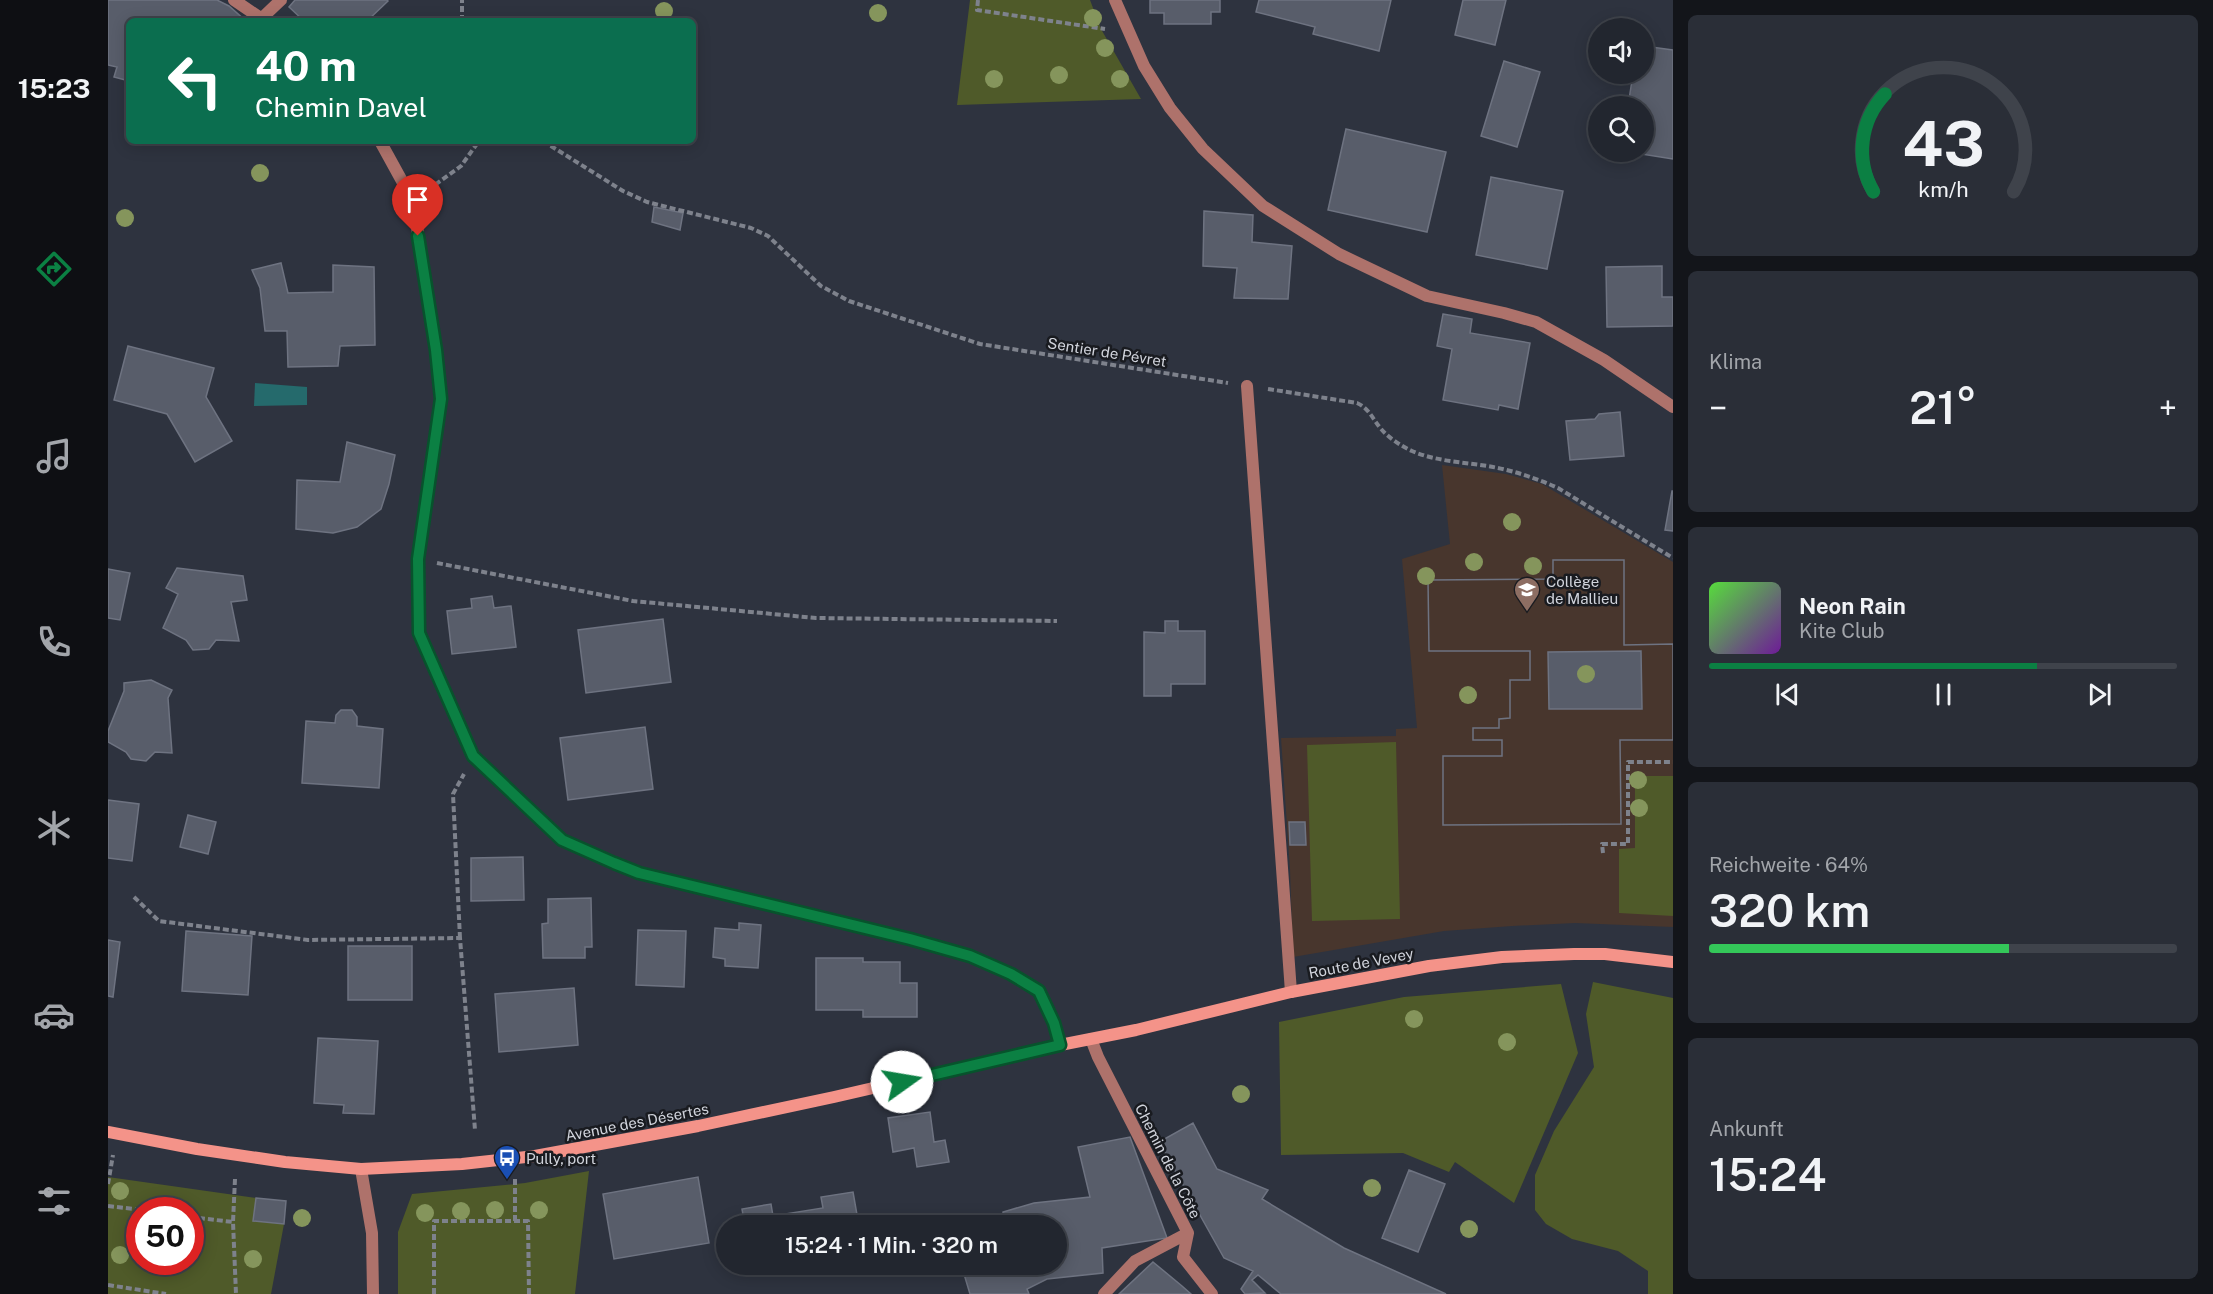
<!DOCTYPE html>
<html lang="de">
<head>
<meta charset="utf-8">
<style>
	:root { --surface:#22262f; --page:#2a2e37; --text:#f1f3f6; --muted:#a2a5aa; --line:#3f434b; --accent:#0b8043 }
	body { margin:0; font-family:"Public Sans",sans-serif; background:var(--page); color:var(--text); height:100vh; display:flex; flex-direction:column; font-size:22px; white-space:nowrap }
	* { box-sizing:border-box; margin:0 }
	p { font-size:20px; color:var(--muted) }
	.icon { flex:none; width:33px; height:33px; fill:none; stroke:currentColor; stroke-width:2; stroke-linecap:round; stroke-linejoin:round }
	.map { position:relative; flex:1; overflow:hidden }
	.drawer { display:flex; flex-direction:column; gap:15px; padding:15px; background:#13151a; width:540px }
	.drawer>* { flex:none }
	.guide { position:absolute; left:18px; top:18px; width:570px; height:126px; border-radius:9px; box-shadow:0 3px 15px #0003,0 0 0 2px var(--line); background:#0b6e4f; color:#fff; overflow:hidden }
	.controls { position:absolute; left:1480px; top:18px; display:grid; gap:12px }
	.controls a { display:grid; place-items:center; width:66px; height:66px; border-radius:50%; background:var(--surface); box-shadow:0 3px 15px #0003,0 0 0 2px var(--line); font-size:30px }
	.speed { position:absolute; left:18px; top:1197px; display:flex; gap:12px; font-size:30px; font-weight:700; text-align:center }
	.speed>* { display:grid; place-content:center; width:78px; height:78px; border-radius:50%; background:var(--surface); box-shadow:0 3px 15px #0003,0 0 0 2px var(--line); line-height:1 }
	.speed .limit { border:9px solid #d22; background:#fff; color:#111 }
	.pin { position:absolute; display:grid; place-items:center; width:51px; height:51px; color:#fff; margin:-62px -26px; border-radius:50% 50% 50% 0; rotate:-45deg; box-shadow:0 0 6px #0007 }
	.pin .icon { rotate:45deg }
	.me { position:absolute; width:66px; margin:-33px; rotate:77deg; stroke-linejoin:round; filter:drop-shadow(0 0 4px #0008) }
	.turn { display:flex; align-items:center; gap:21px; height:126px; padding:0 30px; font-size:27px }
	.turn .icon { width:78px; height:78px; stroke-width:2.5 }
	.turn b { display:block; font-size:42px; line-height:51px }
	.big { font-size:45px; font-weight:600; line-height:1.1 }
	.drawer .widget { flex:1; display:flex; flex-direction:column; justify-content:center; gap:9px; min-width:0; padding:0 21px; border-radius:9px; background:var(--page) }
	.drawer .dial { align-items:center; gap:0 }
	.dial svg { height:156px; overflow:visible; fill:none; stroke:var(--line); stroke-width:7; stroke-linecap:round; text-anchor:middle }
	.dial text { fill:var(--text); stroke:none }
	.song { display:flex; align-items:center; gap:18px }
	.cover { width:72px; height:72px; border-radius:9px; background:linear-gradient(135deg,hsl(110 70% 55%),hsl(280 70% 35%)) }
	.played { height:6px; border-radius:3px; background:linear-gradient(90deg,var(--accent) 70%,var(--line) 70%) }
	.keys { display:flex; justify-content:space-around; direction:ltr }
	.heat { display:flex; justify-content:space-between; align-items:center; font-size:33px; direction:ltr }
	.charge { height:9px; border-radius:4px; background:linear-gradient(90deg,#34c759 64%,var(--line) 0) }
	.trip { position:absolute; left:608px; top:1215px; width:351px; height:60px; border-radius:30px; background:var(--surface); box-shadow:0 3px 15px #0003,0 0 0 2px var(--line); font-weight:600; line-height:60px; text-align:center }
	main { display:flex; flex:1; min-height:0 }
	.dock { display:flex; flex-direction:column; width:108px; justify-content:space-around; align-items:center; background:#0e0f13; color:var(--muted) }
	.dock .icon { width:42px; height:42px }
	.dock .selected { color:var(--accent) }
	.dock b { font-size:27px; color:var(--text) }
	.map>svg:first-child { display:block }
</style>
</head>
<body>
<main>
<nav class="dock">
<b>15:23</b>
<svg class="icon selected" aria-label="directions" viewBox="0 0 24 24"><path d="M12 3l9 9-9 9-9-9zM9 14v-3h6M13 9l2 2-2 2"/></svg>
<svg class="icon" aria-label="music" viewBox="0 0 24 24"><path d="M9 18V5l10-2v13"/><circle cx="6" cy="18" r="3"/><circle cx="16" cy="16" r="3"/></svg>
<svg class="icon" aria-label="phone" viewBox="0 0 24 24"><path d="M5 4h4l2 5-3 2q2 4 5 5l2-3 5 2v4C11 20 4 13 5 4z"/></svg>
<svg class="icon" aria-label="climate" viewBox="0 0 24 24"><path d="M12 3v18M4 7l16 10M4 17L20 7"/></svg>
<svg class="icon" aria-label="car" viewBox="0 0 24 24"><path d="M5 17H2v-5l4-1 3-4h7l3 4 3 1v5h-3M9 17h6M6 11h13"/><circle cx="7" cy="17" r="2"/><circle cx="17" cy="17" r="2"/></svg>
<svg class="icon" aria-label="filters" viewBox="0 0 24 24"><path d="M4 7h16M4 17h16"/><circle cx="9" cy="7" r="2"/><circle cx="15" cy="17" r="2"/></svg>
</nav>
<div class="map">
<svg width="1565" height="1294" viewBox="0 0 1565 1294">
	<rect width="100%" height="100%" fill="#2e333f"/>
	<!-- education -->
	<path fill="#48362d" d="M 1334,465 L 1398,474 L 1434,484 L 1565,562 L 1565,927 L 1467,923 L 1404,926 L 1336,931 L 1185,957 L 1182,869 L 1173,738 L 1288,736 L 1288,729 L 1309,728 L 1294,559 L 1342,544 Z"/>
	<!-- green -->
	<path fill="#4f5a29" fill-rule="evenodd" d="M 862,0 L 982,0 L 993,29 L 1033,99 L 849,105 Z
		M 1288,742 L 1292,919 L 1204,921 L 1199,745 Z
		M 1527,776 L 1565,776 L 1565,916 L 1511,913 L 1511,849 L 1527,848 Z
		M 1485,982 L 1565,998 L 1565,1294 L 1540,1294 L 1540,1271 L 1510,1251 L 1464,1239 L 1438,1224 L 1427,1210 L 1427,1175 L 1446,1131 L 1486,1067 L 1478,1014 Z
		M 1453,984 L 1470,1053 L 1406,1203 L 1347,1162 L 1341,1172 L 1295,1153 L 1173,1155 L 1171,1022 L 1296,997 Z
		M 481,1171 L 467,1294 L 290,1294 L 290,1232 L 304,1194 L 417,1183 Z
		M 0,1177 L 148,1198 L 146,1221 L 176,1224 L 163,1294 L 0,1294 ZM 32,1210 L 82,1210 L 82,1262 L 32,1262 Z"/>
	<!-- water -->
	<path fill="#256a6c" d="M 147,383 L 199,387 L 199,405 L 146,406 Z"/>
	<!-- building -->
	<path fill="#585d6a" stroke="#6e7381" stroke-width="1.5" fill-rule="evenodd" d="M 0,0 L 109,0 L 121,6 L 138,21 L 21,21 L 21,81 L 6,77 L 9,67 L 0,65 Z
		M 187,0 L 279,0 L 280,1 L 259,21 L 196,21 L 181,7 Z
		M 1042,0 L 1112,0 L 1112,12 L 1103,12 L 1103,24 L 1056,24 L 1056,13 L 1042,13 Z
		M 1151,0 L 1283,0 L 1271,51 L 1205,34 L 1207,27 L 1148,12 Z
		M 1355,0 L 1398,0 L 1387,45 L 1347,35 Z
		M 1536,46 L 1565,50 L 1565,159 L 1521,152 L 1536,152 L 1536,106 L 1520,106 L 1525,74 L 1536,74 Z
		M 1396,61 L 1432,72 L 1409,147 L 1373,136 Z
		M 1238,129 L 1338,152 L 1319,232 L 1220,210 Z
		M 1383,177 L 1455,191 L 1439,269 L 1368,255 Z
		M 546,207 L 575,213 L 572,230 L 544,222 Z
		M 1096,211 L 1145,215 L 1144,242 L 1184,246 L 1180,299 L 1126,298 L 1129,268 L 1095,266 Z
		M 173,263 L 180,293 L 225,292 L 225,265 L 266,267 L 267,345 L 232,346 L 230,366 L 180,367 L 179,331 L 157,331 L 152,288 L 144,270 Z
		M 1554,266 L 1554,297 L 1565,297 L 1565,326 L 1499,327 L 1498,267 Z
		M 1335,314 L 1364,319 L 1362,333 L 1422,343 L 1410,409 L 1391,405 L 1390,410 L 1335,400 L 1344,349 L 1329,346 Z
		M 20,346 L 106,368 L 98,397 L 124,441 L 87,462 L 59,414 L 6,400 Z
		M 1512,412 L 1516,456 L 1462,460 L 1458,421 L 1487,419 L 1491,414 Z
		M 239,442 L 287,455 L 281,484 L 273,509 L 249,527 L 225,533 L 188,529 L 189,480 L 232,482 Z
		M 1564,491 L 1565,491 L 1565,531 L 1557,530 Z
		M 1445,560 L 1516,560 L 1516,645 L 1565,644 L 1565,740 L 1512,740 L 1513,824 L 1335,825 L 1335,756 L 1394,756 L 1394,740 L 1365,740 L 1365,728 L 1391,728 L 1391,719 L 1402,718 L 1402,680 L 1422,680 L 1422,651 L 1321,651 L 1320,580 L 1445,579 ZM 1533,651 L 1534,709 L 1441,709 L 1440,652 Z
		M 1445,560 L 1516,560 L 1516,645 L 1565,644 L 1565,740 L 1512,740 L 1513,824 L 1335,825 L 1335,756 L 1394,756 L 1394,740 L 1365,740 L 1365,728 L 1391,728 L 1391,719 L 1402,718 L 1402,680 L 1422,680 L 1422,651 L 1321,651 L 1320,580 L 1445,579 Z
		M 69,568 L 135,576 L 139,600 L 123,602 L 131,641 L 108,640 L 101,649 L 85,650 L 78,640 L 55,628 L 70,594 L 58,588 Z
		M 0,569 L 22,573 L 12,620 L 0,618 Z
		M 384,596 L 386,608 L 403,606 L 408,647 L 344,654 L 339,611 L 364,608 L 363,599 Z
		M 555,619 L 563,682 L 478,693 L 470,630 Z
		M 1057,621 L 1070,621 L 1070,631 L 1097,631 L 1097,684 L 1063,684 L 1063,696 L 1036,696 L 1036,632 L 1057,633 Z
		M 43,680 L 64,690 L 60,698 L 64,753 L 47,752 L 38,761 L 23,759 L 18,752 L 0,742 L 0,731 L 16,691 L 16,683 Z
		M 233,710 L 244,710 L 249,717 L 249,726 L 275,729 L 271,788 L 194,783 L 198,721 L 227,723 L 228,715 Z
		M 537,727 L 545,789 L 460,800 L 452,738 Z
		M 0,800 L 31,804 L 24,861 L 0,858 Z
		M 80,815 L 108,822 L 100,854 L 72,847 Z
		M 1181,822 L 1197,822 L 1198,845 L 1182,845 Z
		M 415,857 L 416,900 L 363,901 L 363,858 Z
		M 483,898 L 484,947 L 477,947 L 477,958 L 435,958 L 434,924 L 440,923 L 440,899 Z
		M 631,923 L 653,925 L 650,968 L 617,966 L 617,959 L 605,957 L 607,928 L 631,930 Z
		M 530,930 L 578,931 L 576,987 L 528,985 Z
		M 78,931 L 144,936 L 140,995 L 74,991 Z
		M 0,940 L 12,942 L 5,997 L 0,996 Z
		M 240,946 L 304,946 L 304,1000 L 240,1000 Z
		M 708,958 L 755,958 L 755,962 L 792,962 L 792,983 L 809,983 L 809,1017 L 755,1017 L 755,1010 L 708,1010 Z
		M 466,988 L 470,1045 L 391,1052 L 387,994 Z
		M 210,1038 L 270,1041 L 266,1114 L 235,1113 L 236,1105 L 206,1103 Z
		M 822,1112 L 826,1142 L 837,1140 L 841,1162 L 809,1167 L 806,1148 L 785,1152 L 780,1118 Z
		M 1085,1123 L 1109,1169 L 1160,1190 L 1154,1199 L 1236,1248 L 1338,1294 L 1173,1294 L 1150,1275 L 1144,1280 L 1157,1293 L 1137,1294 L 1133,1289 L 1145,1271 L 1116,1258 L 1051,1142 Z
		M 1022,1137 L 1059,1238 L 994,1248 L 995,1273 L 939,1279 L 919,1289 L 921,1294 L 862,1294 L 853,1264 L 948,1264 L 948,1226 L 896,1226 L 895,1212 L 926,1203 L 982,1197 L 970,1147 Z
		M 1301,1170 L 1337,1184 L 1310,1252 L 1274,1238 Z
		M 590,1177 L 601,1243 L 506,1259 L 495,1194 Z
		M 745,1192 L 751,1226 L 637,1226 L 634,1209 L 663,1204 L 665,1216 L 715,1208 L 713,1197 Z
		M 148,1198 L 178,1201 L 176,1224 L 145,1221 Z
		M 1045,1262 L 1074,1286 L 1083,1294 L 1011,1294 Z"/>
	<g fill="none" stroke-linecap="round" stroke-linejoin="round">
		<!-- path -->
		<path stroke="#7e828c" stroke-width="4" stroke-dasharray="6 3" stroke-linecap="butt" d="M 870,0 L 869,10 L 997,29
			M 354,21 L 354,0
			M 435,141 L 515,191 L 539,202 L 643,228 L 660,236 L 713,286 L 741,301 L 872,344 L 1120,383
			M 320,190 L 353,166 L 371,141
			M 1160,389 L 1249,403 C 1262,409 1265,420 1274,430 C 1281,438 1293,446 1304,451 C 1329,462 1358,462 1385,467 C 1407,471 1430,479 1450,488 L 1565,558
			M 329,563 L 525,601 L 708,618 L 949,621
			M 1495,853 L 1494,844 L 1520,844 L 1520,762 L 1565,762
			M 26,897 L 51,921 L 200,940 L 352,938 L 367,1130
			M 352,938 L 345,794 L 356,774
			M 127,1179 L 125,1222 L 128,1294
			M 0,1184 L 5,1155
			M 0,1206 L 34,1210
			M 82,1217 L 125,1222
			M 407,1221 L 407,1179
			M 0,1285 L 58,1294
			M 326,1294 L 326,1221 L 420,1221 L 421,1294"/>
		<!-- lane -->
		<path stroke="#ae726b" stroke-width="12" d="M 1139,386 L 1183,992"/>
		<!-- street -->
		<path stroke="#ae726b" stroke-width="12" d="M 126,0 L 157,21
			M 1007,0 L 1036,66 L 1062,108 L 1095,149 L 1155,206 L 1231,254 L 1319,296 L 1396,313 L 1428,322 L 1496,360 L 1565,407
			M 154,18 L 173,0
			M 272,141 L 305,201 L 328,350 L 333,399 L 310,559 L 311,633 L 365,756 L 454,840 L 522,870 L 802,939 L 862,956 L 903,974 L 931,991 L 946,1023 L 952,1045
			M 983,1039 L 990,1057 L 1080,1233 L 1075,1257 L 1104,1294
			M 253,1169 L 264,1233 L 265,1294
			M 996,1294 L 1027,1261 L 1080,1233"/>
		<!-- secondary -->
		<path stroke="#f49389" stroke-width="12" d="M 0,1132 L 89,1149 L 177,1162 L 253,1169 L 354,1164 L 427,1156 L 590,1126 L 726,1097 L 952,1045 L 1028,1030 L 1183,992 L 1321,966 L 1394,957 L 1466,954 L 1497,954 L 1565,962"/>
	</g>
	<!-- trees -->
	<g fill="#85955c">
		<circle cx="556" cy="11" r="9"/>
		<circle cx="770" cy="13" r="9"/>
		<circle cx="985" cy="18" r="9"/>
		<circle cx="997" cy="48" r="9"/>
		<circle cx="951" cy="75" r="9"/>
		<circle cx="886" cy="79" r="9"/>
		<circle cx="1012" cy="79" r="9"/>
		<circle cx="152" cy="173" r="9"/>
		<circle cx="17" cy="218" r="9"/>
		<circle cx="1404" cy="522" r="9"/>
		<circle cx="1366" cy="562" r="9"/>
		<circle cx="1425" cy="566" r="9"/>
		<circle cx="1318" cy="576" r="9"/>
		<circle cx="1478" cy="674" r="9"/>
		<circle cx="1360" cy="695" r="9"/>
		<circle cx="1530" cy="780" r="9"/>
		<circle cx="1531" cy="808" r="9"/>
		<circle cx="1306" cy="1019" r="9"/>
		<circle cx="1399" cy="1042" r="9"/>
		<circle cx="1133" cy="1094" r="9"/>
		<circle cx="1264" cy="1188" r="9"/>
		<circle cx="12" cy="1191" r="9"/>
		<circle cx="387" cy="1210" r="9"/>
		<circle cx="431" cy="1210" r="9"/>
		<circle cx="353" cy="1211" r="9"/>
		<circle cx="317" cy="1213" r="9"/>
		<circle cx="194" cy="1218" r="9"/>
		<circle cx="1361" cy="1229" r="9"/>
		<circle cx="12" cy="1255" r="9"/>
		<circle cx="145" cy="1259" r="9"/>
	</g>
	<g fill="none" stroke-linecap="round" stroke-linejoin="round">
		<defs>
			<path id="route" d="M 310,236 L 328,350 L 333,399 L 310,559 L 311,633 L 365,756 L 454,840 L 506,863 L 531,873 L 802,939 L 862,956 L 903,974 L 931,991 L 946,1023 L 952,1045 L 794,1082"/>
		</defs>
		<!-- route casing -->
		<use href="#route" stroke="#07532c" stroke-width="15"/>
		<!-- route -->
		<use href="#route" stroke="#0b8043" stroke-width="10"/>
	</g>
	<!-- icons -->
	<defs>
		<symbol id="school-pin" viewBox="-11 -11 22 30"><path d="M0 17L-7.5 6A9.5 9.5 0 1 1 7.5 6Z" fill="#8d6e63" stroke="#191b20"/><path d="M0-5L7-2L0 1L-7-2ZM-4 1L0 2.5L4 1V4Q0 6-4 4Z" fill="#fff"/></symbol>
		<symbol id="bus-pin" viewBox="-11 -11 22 30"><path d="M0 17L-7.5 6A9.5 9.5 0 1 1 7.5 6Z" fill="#1a4fb4" stroke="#191b20"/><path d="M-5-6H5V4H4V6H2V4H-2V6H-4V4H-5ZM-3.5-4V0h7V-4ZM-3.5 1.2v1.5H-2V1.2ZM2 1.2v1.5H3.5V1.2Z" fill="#fff"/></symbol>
	</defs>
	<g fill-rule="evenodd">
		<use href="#school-pin" x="1404" y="575" width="30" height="40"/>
		<use href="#bus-pin" x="384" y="1143" width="30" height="40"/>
	</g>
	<g text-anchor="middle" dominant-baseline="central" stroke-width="5" stroke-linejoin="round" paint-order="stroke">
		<!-- street labels -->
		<g font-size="15" fill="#d0d3db" stroke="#191b20">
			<text transform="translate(999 352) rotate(9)">Sentier de Pévret</text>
			<text transform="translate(1253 963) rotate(-11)">Route de Vevey</text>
			<text transform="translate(529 1122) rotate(-11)">Avenue des Désertes</text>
			<text transform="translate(1060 1161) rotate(63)">Chemin de la Côte</text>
		</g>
		<!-- poi labels -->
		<g font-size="15" fill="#d0d3db" stroke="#191b20" text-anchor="start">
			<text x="1438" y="581">Collège<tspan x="1438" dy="17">de Mallieu</tspan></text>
			<text x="418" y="1158">Pully, port</text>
		</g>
	</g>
</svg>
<div class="controls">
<a><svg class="icon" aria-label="sound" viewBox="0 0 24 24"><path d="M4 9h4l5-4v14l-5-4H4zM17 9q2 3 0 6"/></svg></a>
<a><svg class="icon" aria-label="search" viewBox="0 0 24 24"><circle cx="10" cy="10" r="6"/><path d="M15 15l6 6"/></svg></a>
</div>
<div class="speed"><div class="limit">50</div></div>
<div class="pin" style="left:310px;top:236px;background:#d93025"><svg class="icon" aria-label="arrive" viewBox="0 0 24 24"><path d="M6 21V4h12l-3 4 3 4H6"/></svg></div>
<svg class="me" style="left:794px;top:1082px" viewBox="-20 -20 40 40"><circle r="19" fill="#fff"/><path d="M0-13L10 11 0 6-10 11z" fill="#0b8043"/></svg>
<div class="trip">15:24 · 1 Min. · 320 m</div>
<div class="guide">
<div class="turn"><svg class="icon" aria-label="left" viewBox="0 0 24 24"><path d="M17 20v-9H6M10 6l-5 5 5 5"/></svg><div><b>40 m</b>Chemin Davel</div></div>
</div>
</div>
<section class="drawer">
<div class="widget dial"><svg viewBox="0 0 100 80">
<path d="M14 69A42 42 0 1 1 86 69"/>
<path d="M14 69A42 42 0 0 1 20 19" stroke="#0b8043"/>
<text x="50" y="56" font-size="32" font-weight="700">43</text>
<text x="50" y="72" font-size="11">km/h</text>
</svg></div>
<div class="widget"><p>Klima</p>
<div class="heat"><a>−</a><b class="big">21°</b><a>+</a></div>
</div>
<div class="widget">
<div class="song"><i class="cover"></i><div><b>Neon Rain</b><p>Kite Club</p></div></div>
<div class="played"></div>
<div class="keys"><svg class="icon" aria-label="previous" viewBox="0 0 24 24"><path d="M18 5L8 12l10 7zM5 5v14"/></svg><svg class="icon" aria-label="pause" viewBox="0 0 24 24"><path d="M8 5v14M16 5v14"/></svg><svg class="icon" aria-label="next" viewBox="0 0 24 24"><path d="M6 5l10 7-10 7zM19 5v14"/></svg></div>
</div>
<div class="widget"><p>Reichweite · 64%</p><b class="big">320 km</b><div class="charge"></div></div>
<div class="widget"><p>Ankunft</p><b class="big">15:24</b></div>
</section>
</main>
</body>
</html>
